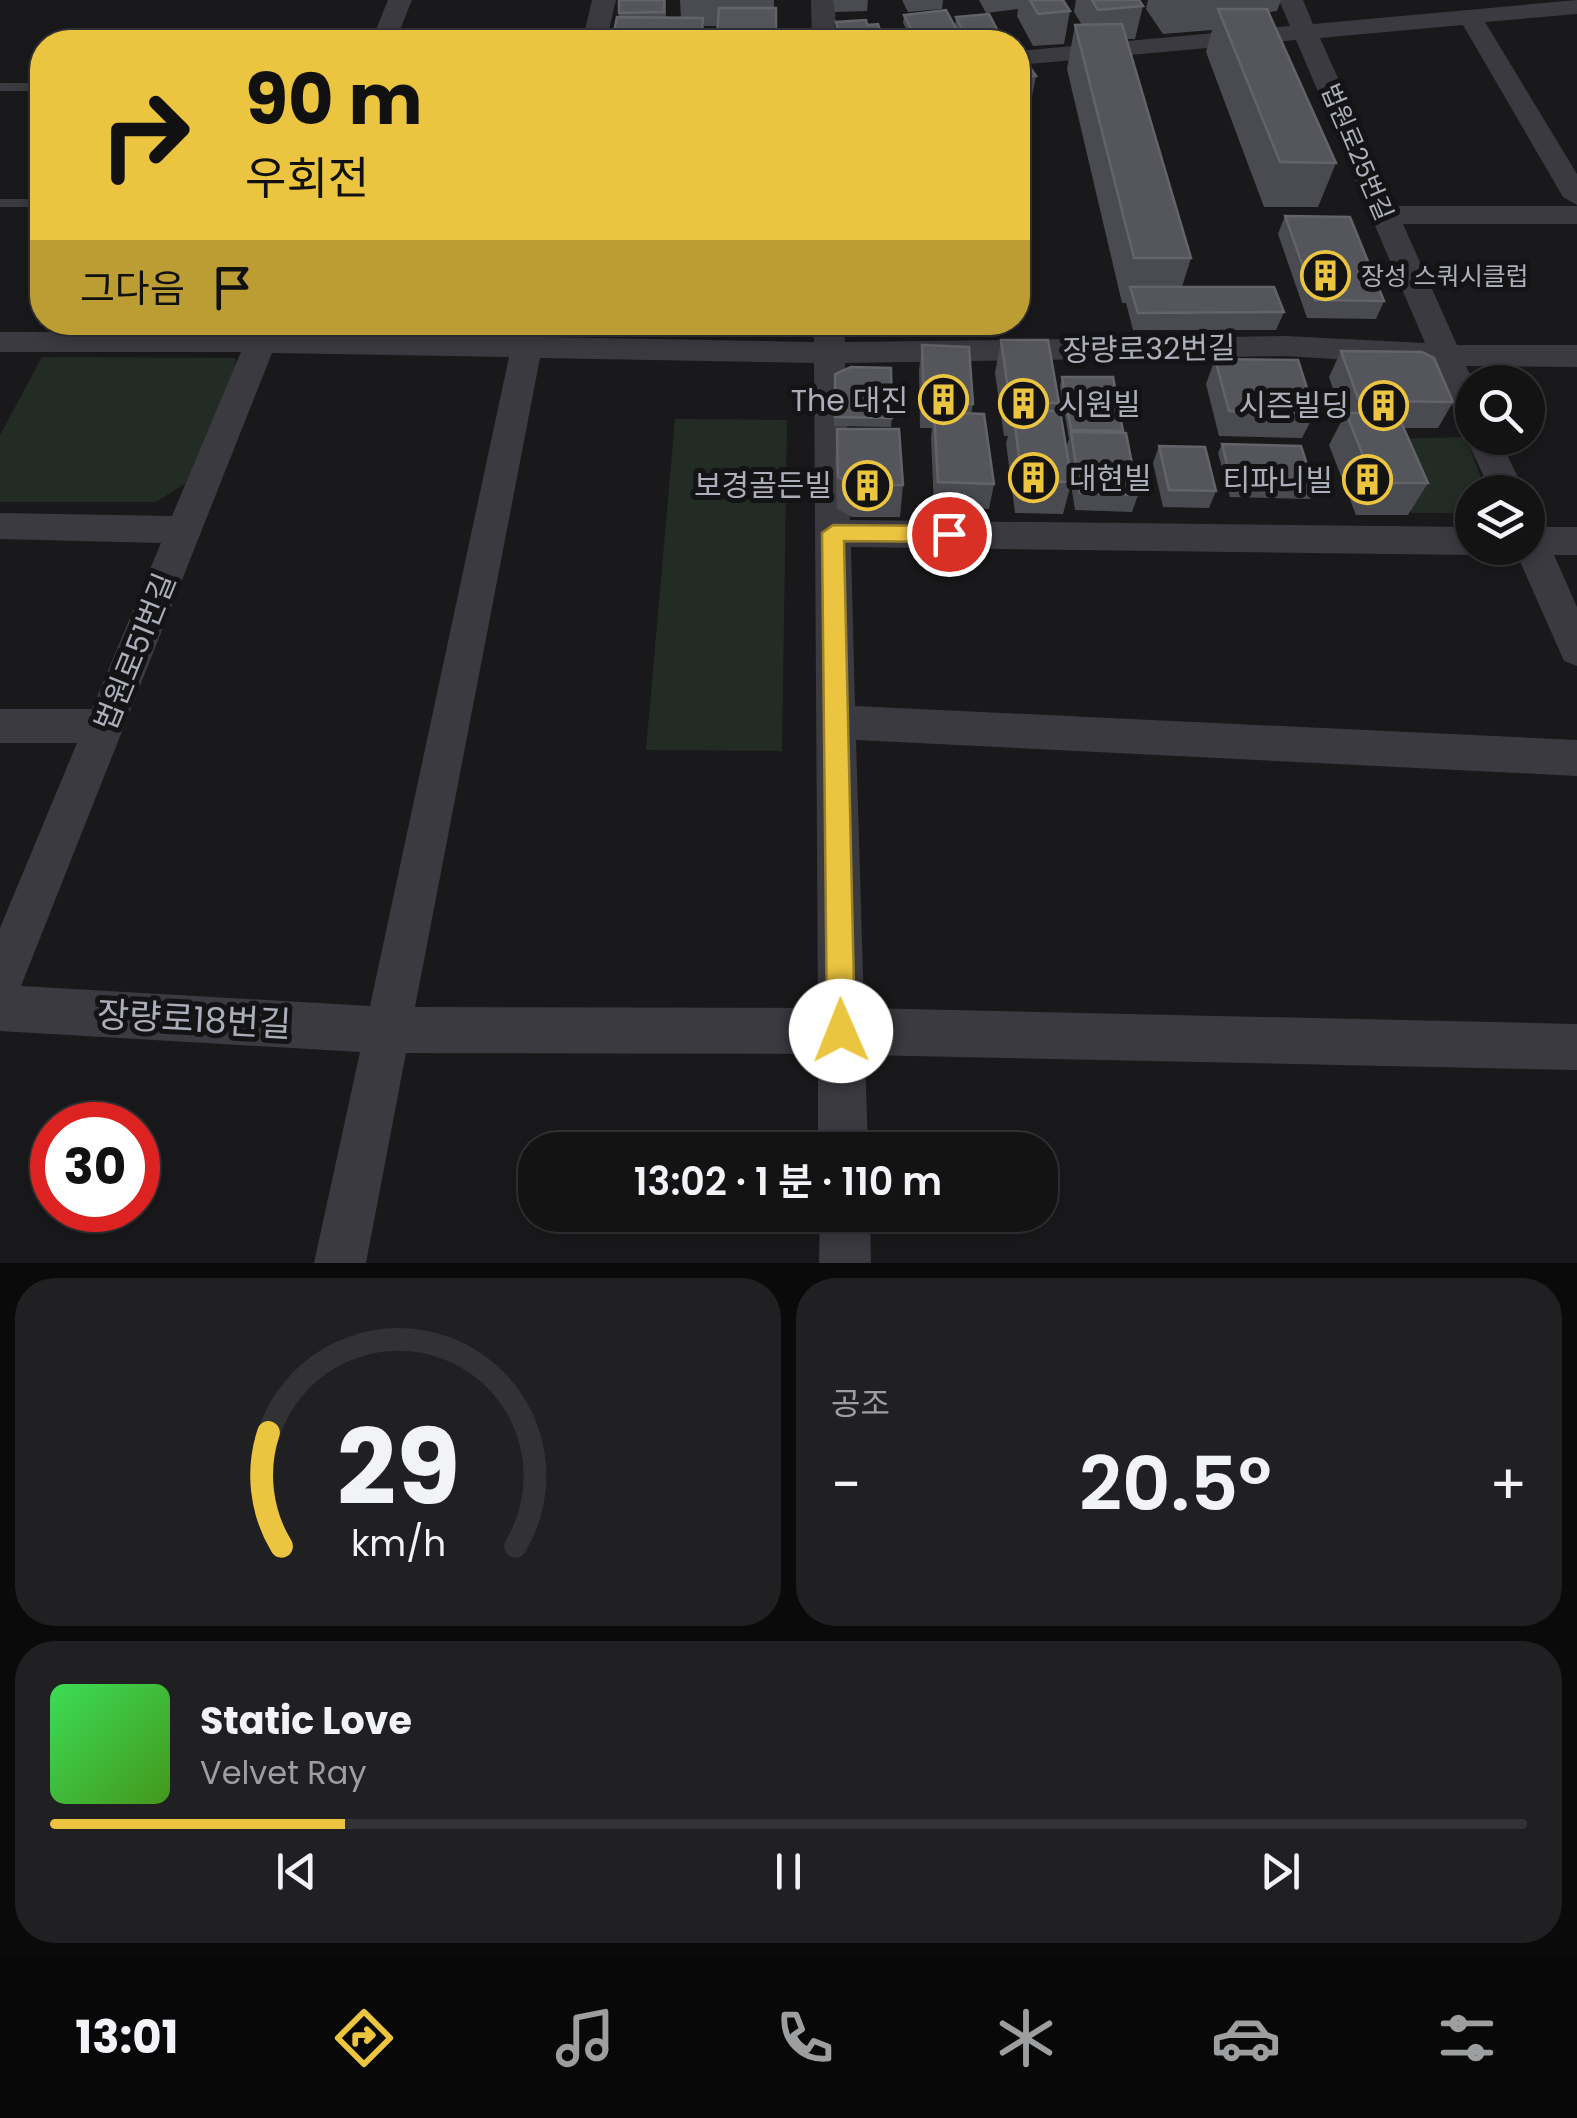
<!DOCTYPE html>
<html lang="ko">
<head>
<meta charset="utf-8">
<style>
	:root { --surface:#131314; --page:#202022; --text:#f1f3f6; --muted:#9d9ea0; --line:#323234; --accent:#ecc540 }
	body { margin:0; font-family:Poppins,"Noto Sans KR",sans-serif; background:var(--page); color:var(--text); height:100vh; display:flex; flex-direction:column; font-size:38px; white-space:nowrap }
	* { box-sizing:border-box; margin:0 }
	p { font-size:32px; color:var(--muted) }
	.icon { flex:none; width:55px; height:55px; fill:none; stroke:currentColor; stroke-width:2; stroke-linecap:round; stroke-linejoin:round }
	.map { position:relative; height:1263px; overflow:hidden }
	.panel { display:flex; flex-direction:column; gap:15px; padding:15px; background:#0a0a0b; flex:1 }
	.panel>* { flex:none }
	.top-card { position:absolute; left:30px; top:30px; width:1000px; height:305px; border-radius:40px; box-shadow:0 5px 15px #0003,0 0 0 2px var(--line); background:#ecc540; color:#111; overflow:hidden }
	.controls { position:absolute; left:1455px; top:365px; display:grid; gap:20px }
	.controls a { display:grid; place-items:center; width:90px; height:90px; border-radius:50%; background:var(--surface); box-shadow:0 5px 15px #0003,0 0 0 2px var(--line); font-size:50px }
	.speed { position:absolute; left:30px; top:1102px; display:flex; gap:20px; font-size:50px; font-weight:700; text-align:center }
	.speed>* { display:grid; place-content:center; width:130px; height:130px; border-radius:50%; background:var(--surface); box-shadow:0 5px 15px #0003,0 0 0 2px var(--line); line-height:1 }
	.speed .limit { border:15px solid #d22; background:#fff; color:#111 }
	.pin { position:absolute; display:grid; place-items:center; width:85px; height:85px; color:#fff; margin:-42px; border:5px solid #fff; border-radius:50%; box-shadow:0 2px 10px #0007 }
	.me { position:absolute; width:110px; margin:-55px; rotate:359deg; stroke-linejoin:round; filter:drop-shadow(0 0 8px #0008) }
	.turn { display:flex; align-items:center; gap:35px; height:210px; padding:0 50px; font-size:45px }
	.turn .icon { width:130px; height:130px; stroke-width:2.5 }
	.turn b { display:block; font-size:70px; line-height:85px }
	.then { display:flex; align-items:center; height:95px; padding:0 50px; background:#0003; gap:20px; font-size:38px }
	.big { font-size:75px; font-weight:600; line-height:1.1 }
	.panel .widget { flex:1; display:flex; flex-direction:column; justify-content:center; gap:15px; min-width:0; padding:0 35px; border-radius:40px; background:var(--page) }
	.panel .dial { align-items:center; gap:0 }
	.dial svg { height:260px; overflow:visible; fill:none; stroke:var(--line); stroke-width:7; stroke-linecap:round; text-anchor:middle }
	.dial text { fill:var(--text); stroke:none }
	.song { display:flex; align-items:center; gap:30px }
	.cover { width:120px; height:120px; border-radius:15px; background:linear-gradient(135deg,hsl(130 70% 55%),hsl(100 70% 35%)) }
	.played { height:10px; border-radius:5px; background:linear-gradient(90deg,var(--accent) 20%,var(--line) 20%) }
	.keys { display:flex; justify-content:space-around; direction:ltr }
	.heat { display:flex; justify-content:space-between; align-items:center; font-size:55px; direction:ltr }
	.panel .tiles { flex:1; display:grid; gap:15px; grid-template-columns:1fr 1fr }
	.widget:last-child { grid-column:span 2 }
	.trip { position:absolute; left:518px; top:1132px; width:540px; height:100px; border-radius:40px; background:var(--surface); box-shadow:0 5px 15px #0003,0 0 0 2px var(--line); font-weight:600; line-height:100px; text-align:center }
	.menu { display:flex; height:160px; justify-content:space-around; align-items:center; background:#080808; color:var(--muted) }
	.menu .icon { width:70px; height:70px }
	.menu .active { color:var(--accent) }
	.menu b { font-size:45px; color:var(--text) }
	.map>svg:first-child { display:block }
</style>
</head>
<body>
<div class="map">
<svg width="1577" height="1263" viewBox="0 0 1577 1263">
	<rect width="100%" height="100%" fill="#19191b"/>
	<!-- green -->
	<path fill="#232b25" d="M 42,357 L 235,358 L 238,366 L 188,482 L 156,502 L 0,502 L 0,435 Z
		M 675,419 L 787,420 L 782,751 L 646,750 Z
		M 1466,437 L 1486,492 L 1472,492 L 1472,513 L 1412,513 L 1386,439 Z"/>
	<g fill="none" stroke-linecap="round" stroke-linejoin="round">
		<!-- lane -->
		<path fill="#3a3a40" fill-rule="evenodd" d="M 0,83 L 42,83 L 42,91 L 0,91 Z
			M 0,199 L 42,199 L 42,207 L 0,207 Z"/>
		<!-- street -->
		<path fill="#3a3a40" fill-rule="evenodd" d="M 388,0 L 412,0 L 395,42 L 371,42 Z
			M 592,0 L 616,0 L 606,42 L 582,42 Z
			M 811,0 L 835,0 L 836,42 L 812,42 Z
			M 1279,0 L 1303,0 L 1313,24 L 1577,0 L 1577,14 L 1485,22 L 1577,174 L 1577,205 L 1563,197 L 1463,25 L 1320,38 L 1395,206 L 1577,206 L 1577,224 L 1403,224 L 1457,345 L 1577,345 L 1577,367 L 1466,366 L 1474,382 L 1472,427 L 1460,423 L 1434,365 L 1285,356 L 845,363 L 850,520 L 1472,527 L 1472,548 L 1486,548 L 1485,551 L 1472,555 L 851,547 L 855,706 L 1577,740 L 1577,776 L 856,740 L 864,1008 L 1577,1024 L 1577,1070 L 865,1055 L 868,1150 L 818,1150 L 818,1054 L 406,1053 L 366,1263 L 314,1263 L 360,1052 L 0,1031 L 0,928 L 77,743 L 0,743 L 0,709 L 92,709 L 161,543 L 0,539 L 0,513 L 172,516 L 241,352 L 0,352 L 0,332 L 250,332 L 253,322 L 284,322 L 280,332 L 514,336 L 517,322 L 547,322 L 544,337 L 814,342 L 814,322 L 844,322 L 845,342 L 1285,336 L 1425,343 L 1296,40 L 1018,65 L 1018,51 L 1290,26 ZM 272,353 L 509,357 L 370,1006 L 21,986 ZM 540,358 L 814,363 L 818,1008 L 415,1007 Z
			M 1471,430 L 1472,438 L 1499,438 L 1525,492 L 1491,492 L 1466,438 Z
			M 1528,522 L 1542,527 L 1577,527 L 1577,555 L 1554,555 L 1577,607 L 1577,666 L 1564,661 L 1514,548 L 1528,548 Z
			M 820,1215 L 870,1215 L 871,1263 L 819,1263 Z"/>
	</g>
	<!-- wall -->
	<path fill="#4a4b50" d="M 619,0 L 666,0 L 666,18 L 681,18 L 680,0 L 774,0 L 774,8 L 776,8 L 776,42 L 718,42 L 718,26 L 704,26 L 619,17 Z
		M 833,0 L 868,0 L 867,11 L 835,12 Z
		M 902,0 L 943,0 L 942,9 L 908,12 Z
		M 979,0 L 1063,0 L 1070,11 L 1064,44 L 1033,46 L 1017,16 L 1018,9 L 986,13 Z
		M 1076,0 L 1139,0 L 1143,6 L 1135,39 L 1127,39 L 1191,258 L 1182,287 L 1284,312 L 1276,330 L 1133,330 L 1126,303 L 1122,303 L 1067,69 L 1075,25 L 1082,25 L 1074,12 Z
		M 1148,0 L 1281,0 L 1277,11 L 1269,12 L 1336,163 L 1318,207 L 1264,207 L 1206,52 L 1212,30 L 1163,34 L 1146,9 Z
		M 904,15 L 958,32 L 957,41 L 913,42 L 903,23 Z
		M 956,17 L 999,33 L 997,42 L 963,42 L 955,26 Z
		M 836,22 L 867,25 L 884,42 L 839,42 L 836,31 Z
		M 1018,50 L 1036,76 L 1031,101 L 1018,103 Z
		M 1285,216 L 1384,301 L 1376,319 L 1307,318 L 1278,234 Z
		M 719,322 L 776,322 L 771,327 L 762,328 L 761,332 L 719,332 Z
		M 1001,340 L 1059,403 L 1057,411 L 1066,448 L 1069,439 L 1060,386 L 1062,377 L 1123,431 L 1138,495 L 1132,512 L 1075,510 L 1071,484 L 1063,514 L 1015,513 L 1006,443 L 1008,436 L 1004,436 L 995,373 Z
		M 922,345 L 973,404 L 971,414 L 994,484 L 989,509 L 934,506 L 931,438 L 932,428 L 920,428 L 919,371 Z
		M 1341,351 L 1453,402 L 1438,428 L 1404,428 L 1428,483 L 1408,515 L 1356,515 L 1329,445 L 1343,418 L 1329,377 Z
		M 1215,359 L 1315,413 L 1302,438 L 1219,436 L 1206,384 Z
		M 835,374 L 892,418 L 891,427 L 834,426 Z
		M 837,429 L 903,485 L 900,517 L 852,517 L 837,509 L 835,461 Z
		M 1222,444 L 1315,490 L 1310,499 L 1230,497 L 1218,453 Z
		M 1159,446 L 1216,491 L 1209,508 L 1163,507 L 1153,463 Z"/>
	<!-- shaded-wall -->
	<path fill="#323336" d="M 703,18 L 705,42 L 701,42 Z
		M 958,32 L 957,41 L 915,42 L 915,37 Z"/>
	<!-- building -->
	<path fill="#55565b" stroke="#62646a" stroke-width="2.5" d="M 619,0 L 664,0 L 664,12 L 619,13 Z
		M 1030,0 L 1063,0 L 1070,11 L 1038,14 Z
		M 1092,0 L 1139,0 L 1143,6 L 1098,10 Z
		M 719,8 L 776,8 L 776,36 L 717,36 Z
		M 1218,9 L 1267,9 L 1336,163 L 1280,162 Z
		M 946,10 L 958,32 L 915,37 L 904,15 Z
		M 989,14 L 999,33 L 965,36 L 956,17 Z
		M 617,17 L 703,18 L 701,42 L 612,42 Z
		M 866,20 L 867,25 L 878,24 L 884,42 L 842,42 L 836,22 Z
		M 1122,24 L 1191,258 L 1134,258 L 1075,25 Z
		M 1018,50 L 1036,76 L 1018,77 Z
		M 1285,216 L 1350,217 L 1384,301 L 1315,300 Z
		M 1130,287 L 1274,287 L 1284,312 L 1138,313 Z
		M 1001,340 L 1048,340 L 1059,403 L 1010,403 Z
		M 922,345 L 969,347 L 973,404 L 924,402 Z
		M 1341,351 L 1422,352 L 1434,358 L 1453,402 L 1359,401 Z
		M 1215,359 L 1298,360 L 1315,413 L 1229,411 Z
		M 851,367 L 891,368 L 892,418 L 835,417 L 835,374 Z
		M 1062,377 L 1113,377 L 1123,431 L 1071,430 Z
		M 1013,410 L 1060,411 L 1072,482 L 1022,481 Z
		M 934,412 L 984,414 L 994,484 L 938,482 Z
		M 1346,413 L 1397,413 L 1428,483 L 1374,483 Z
		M 837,429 L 899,429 L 903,485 L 854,485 L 838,477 Z
		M 1071,432 L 1126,433 L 1138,495 L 1080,493 Z
		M 1222,444 L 1301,446 L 1315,490 L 1233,488 Z
		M 1159,446 L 1205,447 L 1216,491 L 1169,490 Z"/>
	<!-- route -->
	<path fill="#ecc540" stroke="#99802a" stroke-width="2.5" d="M 833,525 L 949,526 L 960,534 L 949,542 L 844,541 L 855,1031 L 851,1041 L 841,1045 L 831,1041 L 827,1031 L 822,533 Z"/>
	<!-- icons -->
	<defs>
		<symbol id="building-ring" viewBox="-11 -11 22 22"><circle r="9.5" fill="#141416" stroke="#ecc540" stroke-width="1.5"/><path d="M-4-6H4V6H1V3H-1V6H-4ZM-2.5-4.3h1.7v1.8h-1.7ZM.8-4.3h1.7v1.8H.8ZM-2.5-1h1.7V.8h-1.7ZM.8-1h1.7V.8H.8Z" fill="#ecc540"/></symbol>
	</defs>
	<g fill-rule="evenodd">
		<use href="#building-ring" x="1298" y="248" width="55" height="55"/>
		<use href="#building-ring" x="916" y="372" width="55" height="55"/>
		<use href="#building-ring" x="996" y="376" width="55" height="55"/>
		<use href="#building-ring" x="1356" y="378" width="55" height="55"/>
		<use href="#building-ring" x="1006" y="450" width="55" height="55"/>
		<use href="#building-ring" x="1340" y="452" width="55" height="55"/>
		<use href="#building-ring" x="840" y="458" width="55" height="55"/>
	</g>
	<g text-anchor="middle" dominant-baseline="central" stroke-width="10" stroke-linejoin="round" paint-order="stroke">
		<!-- far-street labels -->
		<g font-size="25" fill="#acafba" stroke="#141416">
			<text transform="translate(1357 152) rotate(67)">법원로25번길</text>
		</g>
		<!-- far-poi labels -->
		<g font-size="25" fill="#acafba" stroke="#141416" text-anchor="start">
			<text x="1361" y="276">장성 스쿼시클럽</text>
		</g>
		<!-- street labels -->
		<g font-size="30" fill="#acafba" stroke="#141416">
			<text transform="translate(1149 349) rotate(-1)">장량로32번길</text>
			<text transform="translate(135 652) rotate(-68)">법원로51번길</text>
		</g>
		<!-- poi labels -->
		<g font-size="30" fill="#acafba" stroke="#141416" text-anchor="end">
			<text x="908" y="400">The 대진</text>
			<text x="1058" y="404" text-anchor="start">시원빌</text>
			<text x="1349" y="405">시즌빌딩</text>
			<text x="1069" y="478" text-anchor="start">대현빌</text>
			<text x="1333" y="480">티파니빌</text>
			<text x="832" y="485">보경골든빌</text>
		</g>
		<!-- near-street labels -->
		<g font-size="35" fill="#acafba" stroke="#141416">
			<text transform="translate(194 1019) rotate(3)">장량로18번길</text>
		</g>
	</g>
</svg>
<div class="controls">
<a><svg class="icon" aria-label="search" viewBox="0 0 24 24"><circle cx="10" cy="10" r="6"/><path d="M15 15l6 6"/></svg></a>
<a><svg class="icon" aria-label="layers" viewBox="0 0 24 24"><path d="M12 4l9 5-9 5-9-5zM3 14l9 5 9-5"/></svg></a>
</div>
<div class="speed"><div class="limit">30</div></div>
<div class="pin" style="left:949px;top:534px;background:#d93025"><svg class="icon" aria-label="arrive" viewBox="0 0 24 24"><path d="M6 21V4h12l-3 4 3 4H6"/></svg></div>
<svg class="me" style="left:841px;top:1031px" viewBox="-20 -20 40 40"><circle r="19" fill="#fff"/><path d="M0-13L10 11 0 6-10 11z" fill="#ecc540"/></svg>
<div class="trip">13:02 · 1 분 · 110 m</div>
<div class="top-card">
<div class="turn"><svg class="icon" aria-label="right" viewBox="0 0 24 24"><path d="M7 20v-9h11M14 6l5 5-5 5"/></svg><div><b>90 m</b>우회전</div></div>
<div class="then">그다음<svg class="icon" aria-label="arrive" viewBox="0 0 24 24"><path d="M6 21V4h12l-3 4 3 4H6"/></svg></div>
</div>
</div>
<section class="panel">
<div class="tiles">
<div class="widget dial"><svg viewBox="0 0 100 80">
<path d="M14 69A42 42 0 1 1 86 69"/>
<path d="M14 69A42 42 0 0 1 10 34" stroke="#ecc540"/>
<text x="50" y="56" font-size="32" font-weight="700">29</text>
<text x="50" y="72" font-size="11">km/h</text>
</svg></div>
<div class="widget"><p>공조</p>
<div class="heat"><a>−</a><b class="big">20.5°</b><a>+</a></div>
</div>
<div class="widget">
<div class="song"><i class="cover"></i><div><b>Static Love</b><p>Velvet Ray</p></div></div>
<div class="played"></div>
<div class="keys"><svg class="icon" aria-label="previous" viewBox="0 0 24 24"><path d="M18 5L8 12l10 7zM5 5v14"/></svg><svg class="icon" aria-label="pause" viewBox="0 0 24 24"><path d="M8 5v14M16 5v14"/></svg><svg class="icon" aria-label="next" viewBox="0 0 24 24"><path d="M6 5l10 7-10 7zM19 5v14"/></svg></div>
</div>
</div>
</section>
<nav class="menu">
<b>13:01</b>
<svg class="icon active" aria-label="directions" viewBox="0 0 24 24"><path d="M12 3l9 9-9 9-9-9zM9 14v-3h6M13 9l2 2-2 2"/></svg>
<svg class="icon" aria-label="music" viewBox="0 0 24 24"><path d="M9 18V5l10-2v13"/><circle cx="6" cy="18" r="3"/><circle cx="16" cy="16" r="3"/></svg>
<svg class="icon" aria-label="phone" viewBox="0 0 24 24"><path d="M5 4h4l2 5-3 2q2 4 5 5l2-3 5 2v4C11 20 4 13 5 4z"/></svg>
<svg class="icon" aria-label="climate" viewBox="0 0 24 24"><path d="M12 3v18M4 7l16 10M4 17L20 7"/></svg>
<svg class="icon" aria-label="car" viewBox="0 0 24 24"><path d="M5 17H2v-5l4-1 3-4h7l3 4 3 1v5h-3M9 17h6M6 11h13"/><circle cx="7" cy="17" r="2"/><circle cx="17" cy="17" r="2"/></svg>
<svg class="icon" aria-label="filters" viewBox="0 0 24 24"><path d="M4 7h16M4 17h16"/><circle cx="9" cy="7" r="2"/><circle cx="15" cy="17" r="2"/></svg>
</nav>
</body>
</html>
